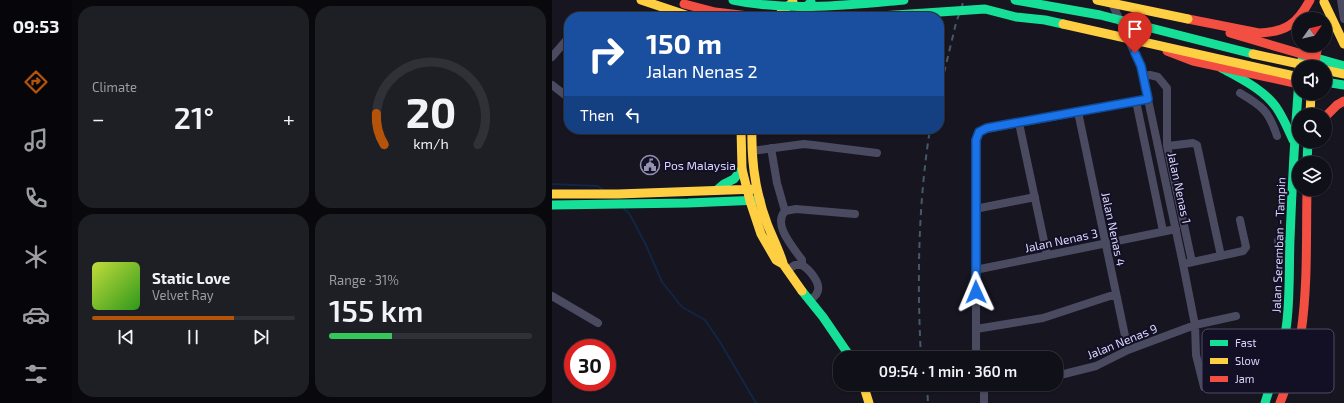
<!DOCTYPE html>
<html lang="en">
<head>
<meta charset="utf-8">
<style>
	:root { --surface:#101018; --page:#1e1e25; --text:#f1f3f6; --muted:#9c9da2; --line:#303037; --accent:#b45309 }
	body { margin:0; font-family:"Exo 2",sans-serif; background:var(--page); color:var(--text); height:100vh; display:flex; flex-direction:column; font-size:15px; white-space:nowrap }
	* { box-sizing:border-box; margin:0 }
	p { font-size:13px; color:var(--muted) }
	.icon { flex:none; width:22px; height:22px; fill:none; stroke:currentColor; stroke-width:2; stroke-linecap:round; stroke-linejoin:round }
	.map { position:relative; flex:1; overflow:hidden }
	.sheet { display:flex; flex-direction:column; gap:6px; padding:6px; background:#09090d; width:480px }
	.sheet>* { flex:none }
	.hud { position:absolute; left:12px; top:12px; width:380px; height:122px; border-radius:16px; box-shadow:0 1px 3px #0004,0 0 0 1px var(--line); background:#1a4fa0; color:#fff; overflow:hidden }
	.needle { width:26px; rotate:56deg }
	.fabs { position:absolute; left:740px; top:12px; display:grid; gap:8px }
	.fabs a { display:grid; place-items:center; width:40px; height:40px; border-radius:50%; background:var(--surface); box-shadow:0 1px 3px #0004,0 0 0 1px var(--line); font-size:20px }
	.speed { position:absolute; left:12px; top:339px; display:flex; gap:8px; font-size:20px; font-weight:700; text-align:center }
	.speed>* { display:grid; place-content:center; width:52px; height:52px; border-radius:50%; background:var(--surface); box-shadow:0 1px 3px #0004,0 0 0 1px var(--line); line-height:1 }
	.speed .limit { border:6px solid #d22; background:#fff; color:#111 }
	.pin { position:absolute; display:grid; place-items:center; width:34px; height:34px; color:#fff; margin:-41px -17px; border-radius:50% 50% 50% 0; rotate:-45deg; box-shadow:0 0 4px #0007 }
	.pin .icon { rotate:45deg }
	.me { position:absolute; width:44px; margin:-22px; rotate:359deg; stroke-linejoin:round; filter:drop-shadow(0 0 3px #0008) }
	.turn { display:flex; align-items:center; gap:14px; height:84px; padding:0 16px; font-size:18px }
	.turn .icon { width:52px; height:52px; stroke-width:2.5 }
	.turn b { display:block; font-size:28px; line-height:34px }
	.then { display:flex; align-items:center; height:38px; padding:0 16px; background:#0003; gap:8px; font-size:15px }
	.big { font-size:30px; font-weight:600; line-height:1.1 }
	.sheet .card { flex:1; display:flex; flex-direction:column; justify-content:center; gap:6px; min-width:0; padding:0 14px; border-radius:16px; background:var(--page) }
	.sheet .dial { align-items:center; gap:0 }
	.dial svg { height:104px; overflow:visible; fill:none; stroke:var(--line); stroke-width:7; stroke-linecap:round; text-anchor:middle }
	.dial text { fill:var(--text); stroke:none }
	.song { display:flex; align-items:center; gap:12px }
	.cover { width:48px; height:48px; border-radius:6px; background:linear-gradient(135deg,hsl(70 70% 55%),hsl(110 70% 35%)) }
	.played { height:4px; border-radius:2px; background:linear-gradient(90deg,var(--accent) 70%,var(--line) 70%) }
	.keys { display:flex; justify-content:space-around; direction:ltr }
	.heat { display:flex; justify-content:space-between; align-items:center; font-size:22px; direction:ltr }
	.charge { height:6px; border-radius:3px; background:linear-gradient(90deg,#34c759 31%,var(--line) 0) }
	.sheet .tiles { flex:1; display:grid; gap:6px; grid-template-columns:repeat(2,1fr) }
	.trip { position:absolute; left:281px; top:351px; width:230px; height:40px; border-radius:16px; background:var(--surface); box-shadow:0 1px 3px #0004,0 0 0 1px var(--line); font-weight:600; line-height:40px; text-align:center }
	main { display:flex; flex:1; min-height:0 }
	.menu { display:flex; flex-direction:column; width:72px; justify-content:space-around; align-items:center; background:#06060a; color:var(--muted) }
	.menu .icon { width:28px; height:28px }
	.menu .on { color:var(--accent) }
	.menu b { font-size:18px; color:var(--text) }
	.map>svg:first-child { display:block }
</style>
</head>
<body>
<main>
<nav class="menu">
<b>09:53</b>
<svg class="icon on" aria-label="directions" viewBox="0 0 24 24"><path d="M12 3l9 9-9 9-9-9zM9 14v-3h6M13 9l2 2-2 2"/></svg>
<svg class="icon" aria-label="music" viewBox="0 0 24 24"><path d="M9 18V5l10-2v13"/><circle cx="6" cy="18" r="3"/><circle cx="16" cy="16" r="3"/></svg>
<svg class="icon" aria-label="phone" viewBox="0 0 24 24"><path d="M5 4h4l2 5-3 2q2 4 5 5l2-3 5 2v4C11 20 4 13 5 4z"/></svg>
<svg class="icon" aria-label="climate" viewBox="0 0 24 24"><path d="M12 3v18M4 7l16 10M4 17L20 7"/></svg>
<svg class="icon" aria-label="car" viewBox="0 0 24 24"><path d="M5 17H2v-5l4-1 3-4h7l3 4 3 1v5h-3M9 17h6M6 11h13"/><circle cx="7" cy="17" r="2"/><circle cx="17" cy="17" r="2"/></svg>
<svg class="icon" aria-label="filters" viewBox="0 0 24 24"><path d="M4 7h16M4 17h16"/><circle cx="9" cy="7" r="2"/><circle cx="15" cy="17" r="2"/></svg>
</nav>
<section class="sheet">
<div class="tiles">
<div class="card"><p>Climate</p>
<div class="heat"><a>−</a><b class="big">21°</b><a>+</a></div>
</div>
<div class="card dial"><svg viewBox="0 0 100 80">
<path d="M14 69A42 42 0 1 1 86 69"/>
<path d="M14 69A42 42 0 0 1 8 45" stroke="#b45309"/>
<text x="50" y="56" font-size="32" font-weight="700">20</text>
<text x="50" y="72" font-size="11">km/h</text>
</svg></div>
<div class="card">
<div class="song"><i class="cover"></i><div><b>Static Love</b><p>Velvet Ray</p></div></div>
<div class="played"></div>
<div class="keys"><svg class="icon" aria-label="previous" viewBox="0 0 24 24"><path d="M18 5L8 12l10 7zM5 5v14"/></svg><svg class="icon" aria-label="pause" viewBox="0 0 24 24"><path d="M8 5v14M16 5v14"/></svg><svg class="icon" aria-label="next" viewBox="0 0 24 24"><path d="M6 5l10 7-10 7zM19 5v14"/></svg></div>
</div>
<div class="card"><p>Range · 31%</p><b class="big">155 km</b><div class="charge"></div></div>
</div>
</section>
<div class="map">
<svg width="792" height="403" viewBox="0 0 792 403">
	<rect width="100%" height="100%" fill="#161520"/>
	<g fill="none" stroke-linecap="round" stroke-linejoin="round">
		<!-- stream -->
		<path stroke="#112645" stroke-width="2" d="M 0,184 L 46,186 L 51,190
			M 72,209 L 77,213 L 94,245 L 110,282 L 130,307 L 153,320 L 168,342 L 204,403"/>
		<!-- street -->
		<path stroke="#4a4a61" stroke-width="8" d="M 789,0 L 792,19
			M 559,1 L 589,67 L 591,76 L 631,264 L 643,325 L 644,355 L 652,387
			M 0,57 L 17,37
			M 591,76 L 598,75 L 606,77 L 615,88 L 615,146 L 640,262
			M 0,85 L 17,98
			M 688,93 C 710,106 717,111 725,136
			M 584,101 L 611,231
			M 526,112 L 576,350
			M 467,123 L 495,255
			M 615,146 L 641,143 L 645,145 L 669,256
			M 219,148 L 225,183 L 233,211
			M 200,151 L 252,144 L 261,145 L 325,153
			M 423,209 L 483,197
			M 726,241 L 738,241
			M 636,263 L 691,251 L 694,247 L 688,220
			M 250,265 L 250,260 C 242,248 220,225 233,211 L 244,209 L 303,214
			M 235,270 L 243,265 L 250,265 C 258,270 270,284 265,293 C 264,296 260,298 258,300
			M 423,270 L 624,229
			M 0,296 L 46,323
			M 424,329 L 491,318 L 564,294
			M 424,358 L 424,140 L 427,132 L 435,129 L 596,99
			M 504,376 L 544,366 L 576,350 L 643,325 L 684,316
			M 426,384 L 432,388 L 457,384
			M 432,388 L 432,403"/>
		<!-- fast -->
		<path stroke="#16e098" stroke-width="9" d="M 244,17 L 259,2
			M 764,58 L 792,66
			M 668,67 C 687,78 710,88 724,107 C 731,117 736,129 741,140
			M 749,67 L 752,45
			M 755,163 L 756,141
			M 165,190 L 172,184 L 182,179 L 190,169
			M 0,205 L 136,203 L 208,200
			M 250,291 L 271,317 L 299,358
			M 713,403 C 721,376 732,349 735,321 C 738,294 737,267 738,239 C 740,186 743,132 747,79"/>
		<!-- slow -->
		<path stroke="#ffcf43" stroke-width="9" d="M 89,0 L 140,17
			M 772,2 L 792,44
			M 226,17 L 230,11 L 241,2
			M 758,115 L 759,93
			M 189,129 L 190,169 L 198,201 L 209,234 L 224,260 L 231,264 L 250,291
			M 200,129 C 199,162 204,195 216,226 C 221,238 227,250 231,263
			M 0,194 L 66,194 L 205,189
			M 311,384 L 317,403"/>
		<!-- jam -->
		<path stroke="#f24e42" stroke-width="9" d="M 636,19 L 707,33 C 734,32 745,24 758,0
			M 678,33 L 760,57
			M 615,51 L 641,61 L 747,84
			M 762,67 L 766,45
			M 773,117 L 785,105 L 792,101
			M 728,403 C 737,380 745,357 749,333 C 756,285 754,237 755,189"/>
		<!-- rail -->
		<path stroke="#445a68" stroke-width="2" stroke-dasharray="6 5" stroke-linecap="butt" d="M 387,94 L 404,23 L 412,0
			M 369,358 C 365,281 366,205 378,129
			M 375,384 L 376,403"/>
		<!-- fast-bridge -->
		<path stroke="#16e098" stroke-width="9" d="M 181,0 C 237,12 296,5 352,0
			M 463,0 L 548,15 L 701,54
			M 313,17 L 433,9 L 464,17 L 493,20 L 511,24
			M 773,82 L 792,85"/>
		<!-- slow-bridge -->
		<path stroke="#ffcf43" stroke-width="9" d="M 545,0 L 636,19
			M 511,24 L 747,77
			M 701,54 L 761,67
			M 773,70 L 792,74"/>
		<!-- jam-bridge -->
		<path stroke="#f24e42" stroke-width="9" d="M 132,4 L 163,12 L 205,17"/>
	</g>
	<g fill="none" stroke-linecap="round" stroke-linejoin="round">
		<defs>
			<path id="route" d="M 424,292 L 424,140 L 427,132 L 435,128 L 596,99 L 589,66 L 583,53"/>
		</defs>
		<!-- route casing -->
		<use href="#route" stroke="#114b97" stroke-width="10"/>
		<!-- route -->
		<use href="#route" stroke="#1a73e8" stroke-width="7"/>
	</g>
	<!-- icons -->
	<defs>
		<symbol id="civic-ring" viewBox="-11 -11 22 22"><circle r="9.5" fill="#131025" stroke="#9592b0" stroke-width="1.5"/><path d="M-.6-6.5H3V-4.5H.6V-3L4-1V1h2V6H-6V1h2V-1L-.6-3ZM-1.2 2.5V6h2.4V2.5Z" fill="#9592b0"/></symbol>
	</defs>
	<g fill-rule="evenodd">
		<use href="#civic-ring" x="87" y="154" width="22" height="22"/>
	</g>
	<g text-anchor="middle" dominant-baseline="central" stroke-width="4" stroke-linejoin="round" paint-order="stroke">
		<!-- poi labels -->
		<g font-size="12" fill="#d9d6fd" stroke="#131025" text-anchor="start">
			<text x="112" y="165">Pos Malaysia</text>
		</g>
		<!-- street labels -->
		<g font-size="12" fill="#d9d6fd" stroke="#131025">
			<text transform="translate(628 188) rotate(78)">Jalan Nenas 1</text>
			<text transform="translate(562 229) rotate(78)">Jalan Nenas 4</text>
			<text transform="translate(509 240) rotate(-12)">Jalan Nenas 3</text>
			<text transform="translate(726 245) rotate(-88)">Jalan Seremban - Tampin</text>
			<text transform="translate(570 341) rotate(-22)">Jalan Nenas 9</text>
		</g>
	</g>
	<!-- legend -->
	<rect x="650" y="329" width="132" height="64" rx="6" fill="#131025" stroke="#4e4b66" stroke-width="1"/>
	<rect x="658" y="340" width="18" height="6" fill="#16e098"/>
	<rect x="658" y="358" width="18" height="6" fill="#ffcf43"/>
	<rect x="658" y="376" width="18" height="6" fill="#f24e42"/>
	<g font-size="11" fill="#d9d6fd">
		<text x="683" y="347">Fast</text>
		<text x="683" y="365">Slow</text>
		<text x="683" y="383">Jam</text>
	</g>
</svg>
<div class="fabs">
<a><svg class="needle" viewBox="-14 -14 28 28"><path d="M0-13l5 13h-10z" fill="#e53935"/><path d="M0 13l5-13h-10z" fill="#9c9da2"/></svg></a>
<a><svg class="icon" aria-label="sound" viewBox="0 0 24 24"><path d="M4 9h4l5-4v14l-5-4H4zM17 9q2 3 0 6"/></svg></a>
<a><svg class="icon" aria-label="search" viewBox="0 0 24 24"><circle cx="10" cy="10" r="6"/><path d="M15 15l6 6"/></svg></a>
<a><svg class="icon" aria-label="layers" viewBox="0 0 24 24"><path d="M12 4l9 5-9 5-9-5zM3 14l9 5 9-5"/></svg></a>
</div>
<div class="speed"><div class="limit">30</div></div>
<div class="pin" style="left:583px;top:53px;background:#d93025"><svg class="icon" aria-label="arrive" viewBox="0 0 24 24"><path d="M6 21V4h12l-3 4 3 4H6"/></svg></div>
<svg class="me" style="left:424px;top:292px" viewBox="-20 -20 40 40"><path d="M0-17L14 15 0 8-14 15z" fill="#1a73e8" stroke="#fff" stroke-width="4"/></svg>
<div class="trip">09:54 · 1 min · 360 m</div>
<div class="hud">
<div class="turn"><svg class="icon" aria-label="right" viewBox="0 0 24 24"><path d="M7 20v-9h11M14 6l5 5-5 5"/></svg><div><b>150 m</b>Jalan Nenas 2</div></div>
<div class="then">Then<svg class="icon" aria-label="left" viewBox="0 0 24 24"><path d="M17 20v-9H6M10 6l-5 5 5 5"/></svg></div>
</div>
</div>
</main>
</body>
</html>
